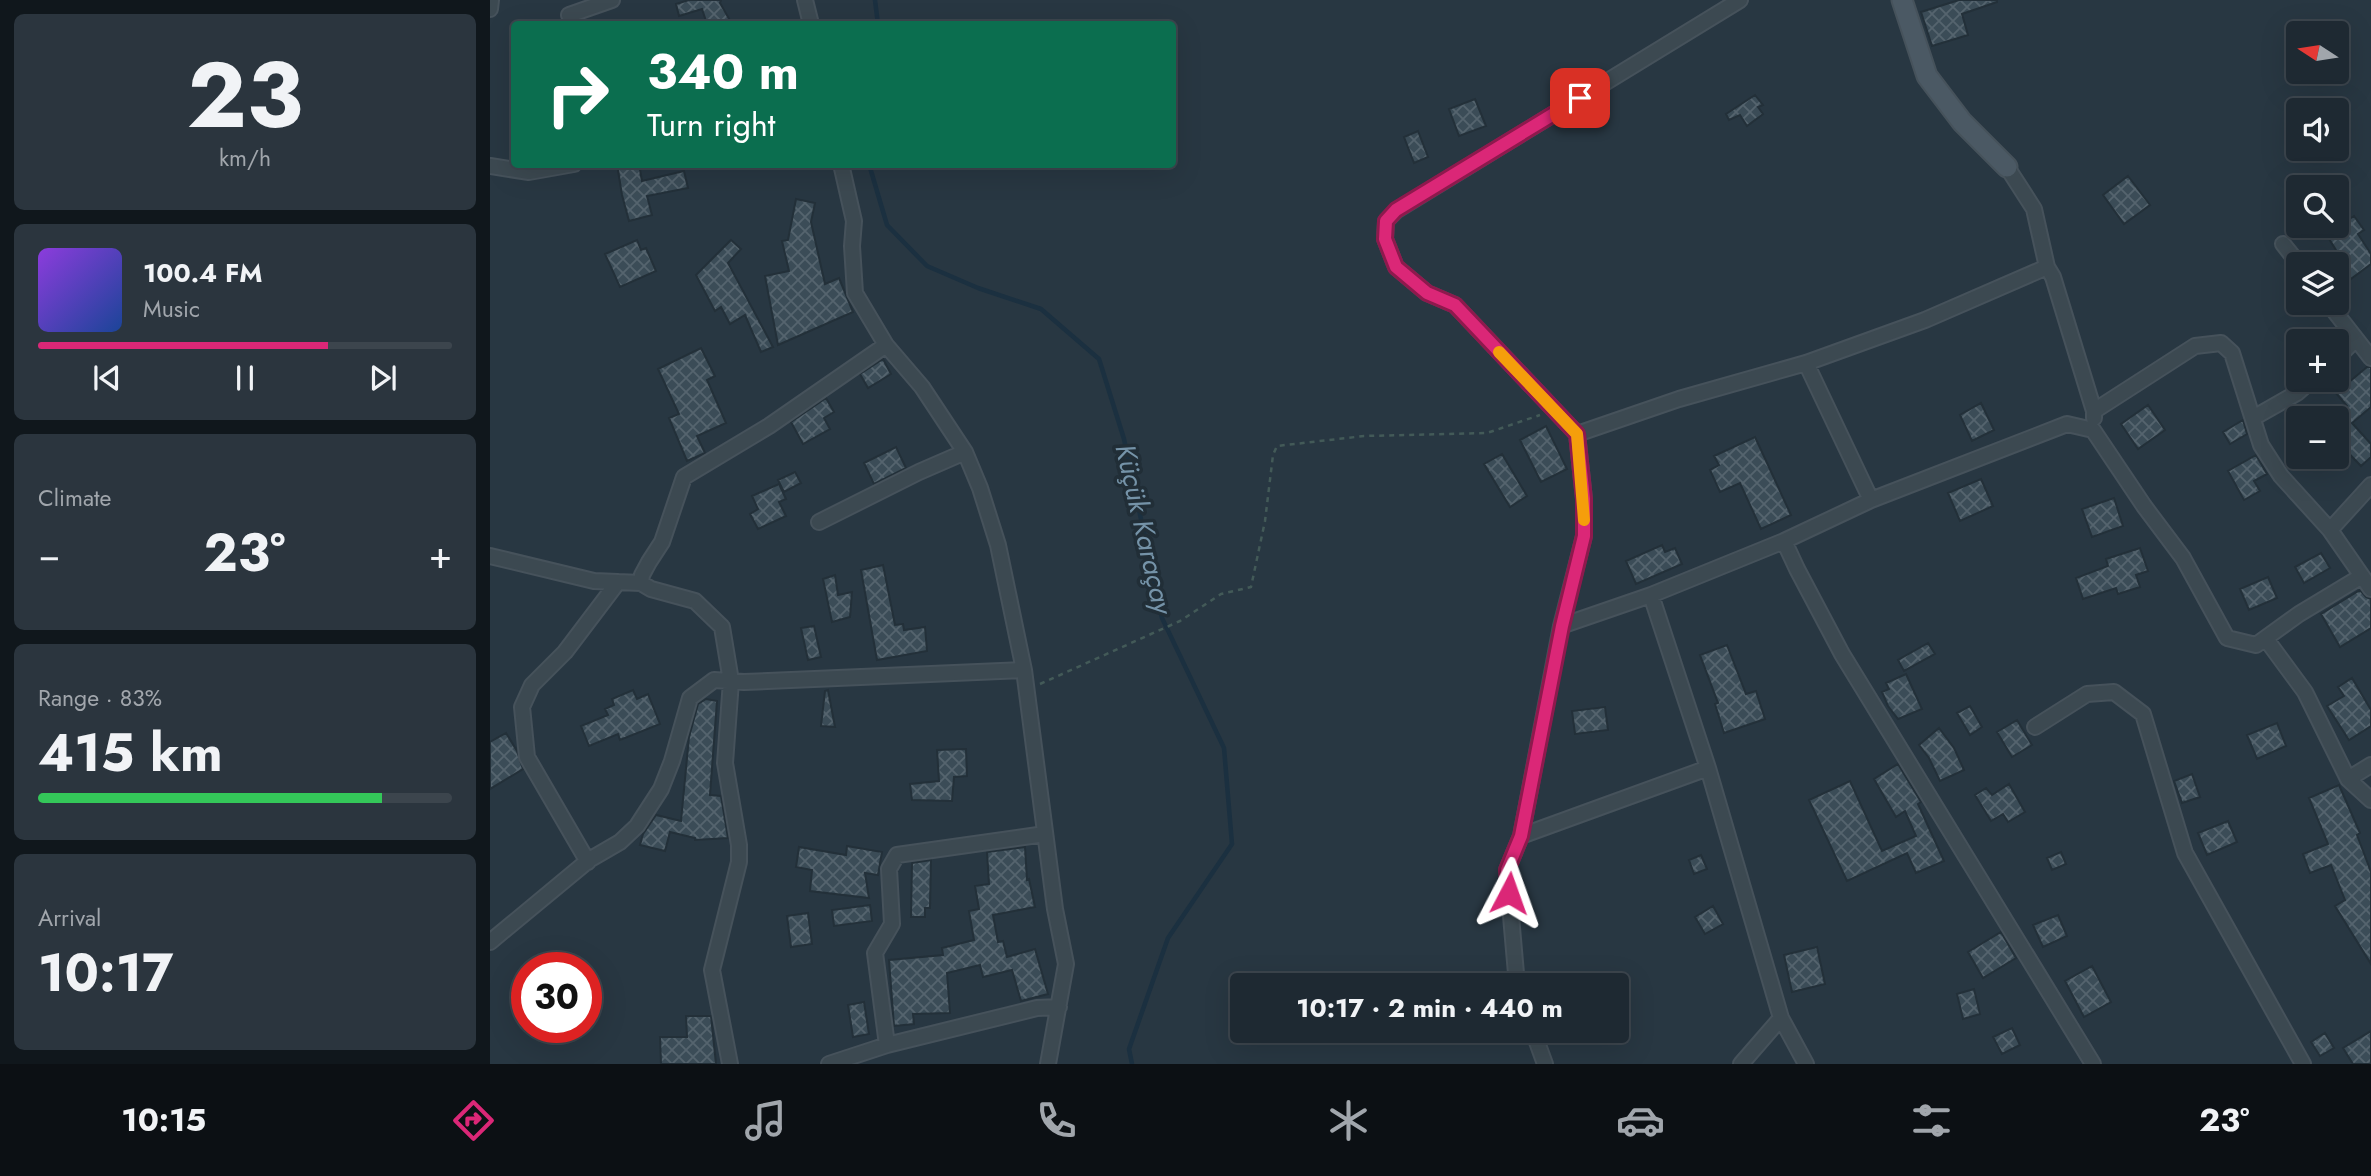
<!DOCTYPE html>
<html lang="en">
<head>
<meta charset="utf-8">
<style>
	:root { --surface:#1e2932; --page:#2b353e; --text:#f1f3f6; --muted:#a1a6ac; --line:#3c454d; --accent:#db2777 }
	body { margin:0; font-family:Jost,sans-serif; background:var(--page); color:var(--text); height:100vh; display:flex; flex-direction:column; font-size:26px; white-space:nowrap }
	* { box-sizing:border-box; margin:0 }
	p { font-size:23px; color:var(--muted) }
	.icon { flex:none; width:38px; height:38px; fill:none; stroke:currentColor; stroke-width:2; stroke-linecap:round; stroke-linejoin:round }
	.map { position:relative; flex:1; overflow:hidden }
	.side { display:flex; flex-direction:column; gap:14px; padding:14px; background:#10171c; width:490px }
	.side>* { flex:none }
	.guide { position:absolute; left:21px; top:21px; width:665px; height:147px; border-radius:7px; box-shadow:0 7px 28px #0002,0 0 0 2px var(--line); background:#0b6e4f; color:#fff; overflow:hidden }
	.needle { width:46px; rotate:282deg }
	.fabs { position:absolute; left:1796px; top:21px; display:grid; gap:14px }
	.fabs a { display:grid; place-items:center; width:63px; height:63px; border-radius:7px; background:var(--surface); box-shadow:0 7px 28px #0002,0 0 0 2px var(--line); font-size:35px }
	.speed { position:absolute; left:21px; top:952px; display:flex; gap:14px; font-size:35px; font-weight:700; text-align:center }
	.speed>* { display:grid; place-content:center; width:91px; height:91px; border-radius:50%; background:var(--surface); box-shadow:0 7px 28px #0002,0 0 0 2px var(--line); line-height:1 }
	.speed .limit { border:10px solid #d22; background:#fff; color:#111 }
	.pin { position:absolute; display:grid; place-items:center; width:60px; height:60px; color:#fff; margin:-30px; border-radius:14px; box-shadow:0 4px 10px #0006 }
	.me { position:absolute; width:77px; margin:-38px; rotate:4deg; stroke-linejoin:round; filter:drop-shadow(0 0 5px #0008) }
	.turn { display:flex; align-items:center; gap:24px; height:147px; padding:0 21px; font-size:32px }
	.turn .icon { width:91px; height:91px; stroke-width:2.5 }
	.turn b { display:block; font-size:49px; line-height:60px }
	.big { font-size:52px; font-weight:700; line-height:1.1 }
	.side .card { flex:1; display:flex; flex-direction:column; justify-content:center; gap:10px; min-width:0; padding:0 24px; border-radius:10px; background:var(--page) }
	.side .dial { align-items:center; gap:0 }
	.dial b { font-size:91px; line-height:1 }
	.song { display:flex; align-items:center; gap:21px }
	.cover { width:84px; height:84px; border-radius:10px; background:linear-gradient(135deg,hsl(270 70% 55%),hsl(220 70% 35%)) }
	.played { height:7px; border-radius:4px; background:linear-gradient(90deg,var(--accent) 70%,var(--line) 70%) }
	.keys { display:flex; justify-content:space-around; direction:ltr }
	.heat { display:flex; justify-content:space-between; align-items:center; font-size:38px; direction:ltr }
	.charge { height:10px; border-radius:5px; background:linear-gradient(90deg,#34c759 83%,var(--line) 0) }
	.trip { position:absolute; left:740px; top:973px; width:399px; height:70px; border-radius:7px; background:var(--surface); box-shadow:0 7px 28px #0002,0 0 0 2px var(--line); font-weight:700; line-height:70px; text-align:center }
	.menu { display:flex; height:112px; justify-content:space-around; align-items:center; background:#0c1014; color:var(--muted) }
	.menu .icon { width:49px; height:49px }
	.menu .on { color:var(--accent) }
	.menu b { font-size:32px; color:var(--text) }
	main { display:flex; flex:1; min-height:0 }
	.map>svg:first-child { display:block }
</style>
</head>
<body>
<main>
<section class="side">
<div class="card dial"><b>23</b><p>km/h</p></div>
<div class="card">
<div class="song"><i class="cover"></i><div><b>100.4 FM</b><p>Music</p></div></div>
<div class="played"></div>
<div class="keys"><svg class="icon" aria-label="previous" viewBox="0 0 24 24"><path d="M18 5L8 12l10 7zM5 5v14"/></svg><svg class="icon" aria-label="pause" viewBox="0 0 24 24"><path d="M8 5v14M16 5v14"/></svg><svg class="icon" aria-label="next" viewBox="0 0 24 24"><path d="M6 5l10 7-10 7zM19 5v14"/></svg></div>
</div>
<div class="card"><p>Climate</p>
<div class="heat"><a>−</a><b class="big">23°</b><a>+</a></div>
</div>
<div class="card"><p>Range · 83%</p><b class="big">415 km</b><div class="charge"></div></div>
<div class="card"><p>Arrival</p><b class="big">10:17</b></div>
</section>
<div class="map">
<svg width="1881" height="1064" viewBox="0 0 1881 1064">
	<defs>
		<pattern id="building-cross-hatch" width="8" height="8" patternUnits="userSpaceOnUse" patternTransform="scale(1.75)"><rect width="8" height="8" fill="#3b4c57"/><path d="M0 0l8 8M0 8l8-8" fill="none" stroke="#55646e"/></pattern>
	</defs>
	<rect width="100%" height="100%" fill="#283742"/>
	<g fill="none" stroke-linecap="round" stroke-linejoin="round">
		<!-- stream -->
		<path stroke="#1b3040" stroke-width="4.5" d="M 385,0 L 388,24
			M 379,164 L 397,225 L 437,266 L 488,288 L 551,309 L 609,359 L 634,439 L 672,618 L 734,748 L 742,844 L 678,938 L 639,1049 L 642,1064"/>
	</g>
	<!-- building -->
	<path fill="url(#building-cross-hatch)" stroke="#233039" stroke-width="2" d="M 199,0 L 231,0 L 230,3 L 242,24 L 217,24 L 212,9 L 189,16 L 186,4 Z
		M 1469,0 L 1507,0 L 1507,2 L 1472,14 L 1478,35 L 1442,46 L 1431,12 Z
		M 1265,95 L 1273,105 L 1268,107 L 1273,114 L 1257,126 L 1250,115 L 1239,120 L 1236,114 Z
		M 985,99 L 996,126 L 969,136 L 959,109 Z
		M 928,131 L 938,157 L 924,163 L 914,137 Z
		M 127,164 L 149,164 L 152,181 L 194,171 L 198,188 L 157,196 L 162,215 L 139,221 L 132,195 Z
		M 1638,176 L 1660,205 L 1634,224 L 1613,195 Z
		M 306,199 L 325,203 L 321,222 L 335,284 L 349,278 L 363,312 L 288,345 L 275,276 L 299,271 L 292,241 L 298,240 Z
		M 1864,216 L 1874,230 L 1868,234 L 1881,254 L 1881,264 L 1854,284 L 1846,273 L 1846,261 L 1851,258 L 1836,234 Z
		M 147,240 L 151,250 L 156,248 L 166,271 L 130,287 L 115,254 Z
		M 241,240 L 251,249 L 238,263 L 283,347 L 271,352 L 255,315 L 240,324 L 231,307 L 225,311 L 206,275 Z
		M 211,348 L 225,376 L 217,380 L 236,423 L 207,436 L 215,453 L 197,461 L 179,418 L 189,414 L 168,369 Z
		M 393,359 L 401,374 L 378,388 L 370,374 Z
		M 1877,367 L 1881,367 L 1881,407 L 1862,423 L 1881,444 L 1881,457 L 1871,466 L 1846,440 L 1853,431 L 1846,423 L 1846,418 L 1843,418 L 1857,406 L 1846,393 Z
		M 336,398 L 344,412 L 334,418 L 340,429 L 313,444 L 301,422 Z
		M 1491,403 L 1504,430 L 1482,441 L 1470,415 Z
		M 1658,405 L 1675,430 L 1648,449 L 1631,424 Z
		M 1753,420 L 1757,434 L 1740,444 L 1733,432 Z
		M 1056,426 L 1077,469 L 1051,482 L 1030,440 Z
		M 1265,437 L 1301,515 L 1271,529 L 1250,483 L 1230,492 L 1220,470 L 1229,465 L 1224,456 Z
		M 406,447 L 416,468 L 384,484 L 374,463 Z
		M 1012,454 L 1037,496 L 1020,507 L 994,464 Z
		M 1766,455 L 1777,474 L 1764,481 L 1770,491 L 1754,500 L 1738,471 Z
		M 305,472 L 311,483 L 294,492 L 288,480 Z
		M 1491,479 L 1503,506 L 1470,521 L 1458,493 Z
		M 289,484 L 296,499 L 289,502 L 296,516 L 268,529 L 260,514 L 268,509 L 262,496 Z
		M 1624,498 L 1633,526 L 1602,537 L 1592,509 Z
		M 1172,545 L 1175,552 L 1185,548 L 1192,564 L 1146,584 L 1136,561 Z
		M 1650,548 L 1658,571 L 1646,575 L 1650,587 L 1628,594 L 1626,588 L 1593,599 L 1586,578 L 1618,566 L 1616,559 Z
		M 1831,553 L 1840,568 L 1814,583 L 1805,567 Z
		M 393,565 L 405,625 L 413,624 L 414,630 L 435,627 L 437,651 L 387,660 L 371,570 Z
		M 345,575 L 348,595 L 362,592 L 360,617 L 342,622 L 333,579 Z
		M 1778,577 L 1787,598 L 1759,610 L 1750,589 Z
		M 1870,590 L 1876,597 L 1881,599 L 1881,628 L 1850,647 L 1831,614 Z
		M 324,626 L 331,657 L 318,660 L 311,628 Z
		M 1438,643 L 1445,654 L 1414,671 L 1408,660 Z
		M 1237,645 L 1256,694 L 1266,691 L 1275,719 L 1234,733 L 1225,704 L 1228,703 L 1210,655 Z
		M 1416,674 L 1432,709 L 1408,719 L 1398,706 L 1392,692 L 1399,689 L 1396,683 Z
		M 1862,678 L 1881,710 L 1881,726 L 1859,740 L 1837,706 L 1854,696 L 1848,687 Z
		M 143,690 L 147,699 L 158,694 L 170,724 L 130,740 L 128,734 L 99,746 L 91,726 L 118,715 L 115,709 L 124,705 L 122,699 Z
		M 338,690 L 345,727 L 331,726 L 335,691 Z
		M 216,699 L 227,701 L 220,795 L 231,796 L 238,838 L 205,840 L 205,838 L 180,832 L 175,851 L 150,845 L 153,834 L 166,815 L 191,821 L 199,737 L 208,704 Z
		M 1480,706 L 1492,727 L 1480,735 L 1467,713 Z
		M 1115,707 L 1118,730 L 1085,734 L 1082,711 Z
		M 1527,720 L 1542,745 L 1522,757 L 1507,732 Z
		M 1787,723 L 1796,746 L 1767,759 L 1757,735 Z
		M 1449,728 L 1464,748 L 1474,770 L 1450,781 L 1439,758 L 1429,745 Z
		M 16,733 L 27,751 L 33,769 L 0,789 L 0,742 Z
		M 476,749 L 477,776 L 464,777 L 462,801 L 422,800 L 420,784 L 449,781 L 447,750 Z
		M 1408,764 L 1431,802 L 1428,804 L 1454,861 L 1426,873 L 1417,853 L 1357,881 L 1319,800 L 1360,781 L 1392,851 L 1426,836 L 1415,811 L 1406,817 L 1384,779 Z
		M 1702,774 L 1710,797 L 1692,803 L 1684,781 Z
		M 1519,784 L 1535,812 L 1518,822 L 1513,814 L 1501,821 L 1485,795 L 1496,788 L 1502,795 Z
		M 1849,785 L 1870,833 L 1867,835 L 1881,872 L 1881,964 L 1845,906 L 1855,900 L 1841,865 L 1820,873 L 1813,854 L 1838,844 L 1819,798 Z
		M 1738,821 L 1747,842 L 1717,855 L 1708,833 Z
		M 357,846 L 392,852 L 388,875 L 375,873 L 379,898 L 320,891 L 322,870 L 306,867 L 309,847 L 356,855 Z
		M 535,847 L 537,880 L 539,879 L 545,907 L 503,915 L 508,942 L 513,941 L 517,957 L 545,949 L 558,994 L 531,1001 L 522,970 L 493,977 L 490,965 L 457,973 L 460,1013 L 423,1014 L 424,1024 L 404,1026 L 399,960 L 453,955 L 452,948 L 484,940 L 479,911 L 489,909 L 485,886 L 499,884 L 497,852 Z
		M 1571,852 L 1576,864 L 1562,870 L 1557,858 Z
		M 1211,855 L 1217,869 L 1204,874 L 1199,860 Z
		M 441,860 L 440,908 L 435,908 L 435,917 L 421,917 L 422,863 Z
		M 380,905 L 382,921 L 344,926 L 342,910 Z
		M 1223,906 L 1233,924 L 1215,934 L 1205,917 Z
		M 318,913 L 322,944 L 301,947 L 297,916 Z
		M 1568,915 L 1577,936 L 1553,947 L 1543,925 Z
		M 1511,932 L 1526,958 L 1493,978 L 1478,952 Z
		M 1327,947 L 1335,984 L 1302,992 L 1294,955 Z
		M 1602,966 L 1621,1002 L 1594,1017 L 1575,981 Z
		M 1484,989 L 1490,1014 L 1473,1019 L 1467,994 Z
		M 374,1002 L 379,1034 L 363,1037 L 358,1005 Z
		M 196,1016 L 221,1016 L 226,1064 L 171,1064 L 170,1037 L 197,1037 Z
		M 1522,1028 L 1530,1045 L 1512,1054 L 1503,1037 Z
		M 1881,1031 L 1881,1064 L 1863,1064 L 1853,1048 Z
		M 1835,1033 L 1844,1048 L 1830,1056 L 1821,1042 Z"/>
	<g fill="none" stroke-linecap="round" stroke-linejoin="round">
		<defs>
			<path id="street" d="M 315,0 L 321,24
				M 0,9 L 1,0
				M 79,15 L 122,0
				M 351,164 L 364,221 L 362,246 L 365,293 L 396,345 L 432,387 L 475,452 L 490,488 L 508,545 L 534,670 L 565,909 L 576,964 L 558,1064
				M 0,166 L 39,172 L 84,164
				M 1517,167 L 1544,209 L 1557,267 L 1563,277 L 1604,411 L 1604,418
				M 1793,244 L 1809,264
				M 1838,303 L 1881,358
				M 1846,359 L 1866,339
				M 1316,363 L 1381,500
				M 1604,411 L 1705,346 L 1731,343 L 1742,353 L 1771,445 L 1791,476 L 1840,530 L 1881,589
				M 1763,418 L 1807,393 L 1822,380
				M 1087,434 L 1189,399 L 1316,363 L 1435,320 L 1557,267
				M 329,522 L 429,472 L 475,452
				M 1840,530 L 1881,485
				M 1294,541 L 1307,569 L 1352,654 L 1603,1064
				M 0,556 L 104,581 L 151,583
				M 1161,595 L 1218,768 L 1291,1018 L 1316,1064
				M 1071,626 L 1094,536 L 1094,499 L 1087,434 L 965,305 L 937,293 L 906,267 L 895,239 L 896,221 L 907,210 L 1250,0
				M 1776,639 L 1815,692 L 1858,779 L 1881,800
				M 1545,727 L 1597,694 L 1624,692 L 1653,714 L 1695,853 L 1813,1064
				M 1858,779 L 1881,765
				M 1031,836 L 1218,768
				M 98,862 L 37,757 L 32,707 L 42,685 L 75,652 L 128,582
				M 0,942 L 99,860 L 130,842 L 147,826 L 171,789 L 182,761 L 200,698 L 224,680 L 254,682 L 534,670
				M 1027,985 L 1017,870 L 1031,836 L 1071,626 L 1161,595 L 1294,541 L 1381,500 L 1577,424 L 1603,430 L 1654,506 L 1693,558 L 1737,638 L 1766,645 L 1809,614 L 1872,576
				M 1043,1031 L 1055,1064
				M 397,1045 L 385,953 L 402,924 L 399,869 L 407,855 L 555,834
				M 240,1064 L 222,970 L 249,862 L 249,845 L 235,763 L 241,681 L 232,627 L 205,601 L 161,589 L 151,583 L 152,575 L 159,562 L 172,542 L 194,477 L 279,426 L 396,345
				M 339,1064 L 397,1045 L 547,1008 L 569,1007
				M 1251,1064 L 1291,1018"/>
			<path id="secondary" d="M 1412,0 L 1437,76 L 1472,122 L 1517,167"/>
		</defs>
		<!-- street casing -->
		<use href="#street" stroke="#46525b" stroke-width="18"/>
		<!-- secondary casing -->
		<use href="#secondary" stroke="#46525b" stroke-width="23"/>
		<!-- path -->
		<path stroke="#435a58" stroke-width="2.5" stroke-dasharray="5 5" stroke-linecap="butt" d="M 550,684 L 690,621 L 731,594 L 761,587 L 775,521 L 783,455 L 787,446 L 874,436 L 997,433 L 1050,415"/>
		<!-- street -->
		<use href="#street" stroke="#3c4951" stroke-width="14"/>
		<!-- secondary -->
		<use href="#secondary" stroke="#4b5964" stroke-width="19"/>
	</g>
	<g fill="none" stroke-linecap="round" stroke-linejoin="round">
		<defs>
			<path id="route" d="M 1019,893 L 1017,870 L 1031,836 L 1072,626 L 1094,536 L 1094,499 L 1087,434 L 965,305 L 937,293 L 906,267 L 895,239 L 896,221 L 906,210 L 1090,98"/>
		</defs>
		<!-- route casing -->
		<use href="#route" stroke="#8e194d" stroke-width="18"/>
		<!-- route -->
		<use href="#route" stroke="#db2777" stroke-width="12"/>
		<!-- slow -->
		<path stroke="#f59e0b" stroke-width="12" d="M 1009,352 L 1087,434 L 1094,520"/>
	</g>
	<g text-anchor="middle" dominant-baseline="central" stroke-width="7" stroke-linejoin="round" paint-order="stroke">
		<!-- water labels -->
		<g font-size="28" font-style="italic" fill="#7593a8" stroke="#212e37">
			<text transform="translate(654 529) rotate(77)">Küçük Karaçay</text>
		</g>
	</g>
</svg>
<div class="fabs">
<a><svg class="needle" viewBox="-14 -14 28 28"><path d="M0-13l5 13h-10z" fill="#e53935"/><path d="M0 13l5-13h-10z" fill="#a1a6ac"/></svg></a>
<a><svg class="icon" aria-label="sound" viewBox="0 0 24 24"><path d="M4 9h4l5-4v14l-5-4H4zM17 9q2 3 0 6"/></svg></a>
<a><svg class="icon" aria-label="search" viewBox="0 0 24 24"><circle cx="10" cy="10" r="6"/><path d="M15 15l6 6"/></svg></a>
<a><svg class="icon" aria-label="layers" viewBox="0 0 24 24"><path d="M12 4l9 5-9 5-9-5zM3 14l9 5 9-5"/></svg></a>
<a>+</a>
<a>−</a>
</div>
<div class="speed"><div class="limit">30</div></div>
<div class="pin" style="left:1090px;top:98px;background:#d93025"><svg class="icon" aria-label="arrive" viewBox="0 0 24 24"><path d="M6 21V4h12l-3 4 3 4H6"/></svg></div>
<svg class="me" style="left:1019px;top:893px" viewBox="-20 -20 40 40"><path d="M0-17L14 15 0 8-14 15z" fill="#db2777" stroke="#fff" stroke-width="4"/></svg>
<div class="trip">10:17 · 2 min · 440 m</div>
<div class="guide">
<div class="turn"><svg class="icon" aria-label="right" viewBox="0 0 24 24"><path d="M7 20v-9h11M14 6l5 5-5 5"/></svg><div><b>340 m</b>Turn right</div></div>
</div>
</div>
</main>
<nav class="menu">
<b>10:15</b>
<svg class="icon on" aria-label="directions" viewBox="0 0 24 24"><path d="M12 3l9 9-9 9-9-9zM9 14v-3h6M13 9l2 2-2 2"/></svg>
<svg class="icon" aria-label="music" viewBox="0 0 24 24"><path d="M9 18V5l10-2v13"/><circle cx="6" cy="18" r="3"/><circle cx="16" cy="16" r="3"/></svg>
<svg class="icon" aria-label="phone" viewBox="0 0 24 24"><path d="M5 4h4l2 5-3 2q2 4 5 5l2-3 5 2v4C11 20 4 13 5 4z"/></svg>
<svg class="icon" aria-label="climate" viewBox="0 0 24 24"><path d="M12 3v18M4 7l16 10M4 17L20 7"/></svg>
<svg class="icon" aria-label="car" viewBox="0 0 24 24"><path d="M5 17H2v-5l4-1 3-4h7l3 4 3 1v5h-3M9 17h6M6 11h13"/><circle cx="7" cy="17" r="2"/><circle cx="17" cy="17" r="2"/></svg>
<svg class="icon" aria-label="filters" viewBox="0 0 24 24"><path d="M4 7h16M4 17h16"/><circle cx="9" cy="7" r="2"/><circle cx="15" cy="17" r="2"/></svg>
<b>23°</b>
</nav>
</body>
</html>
